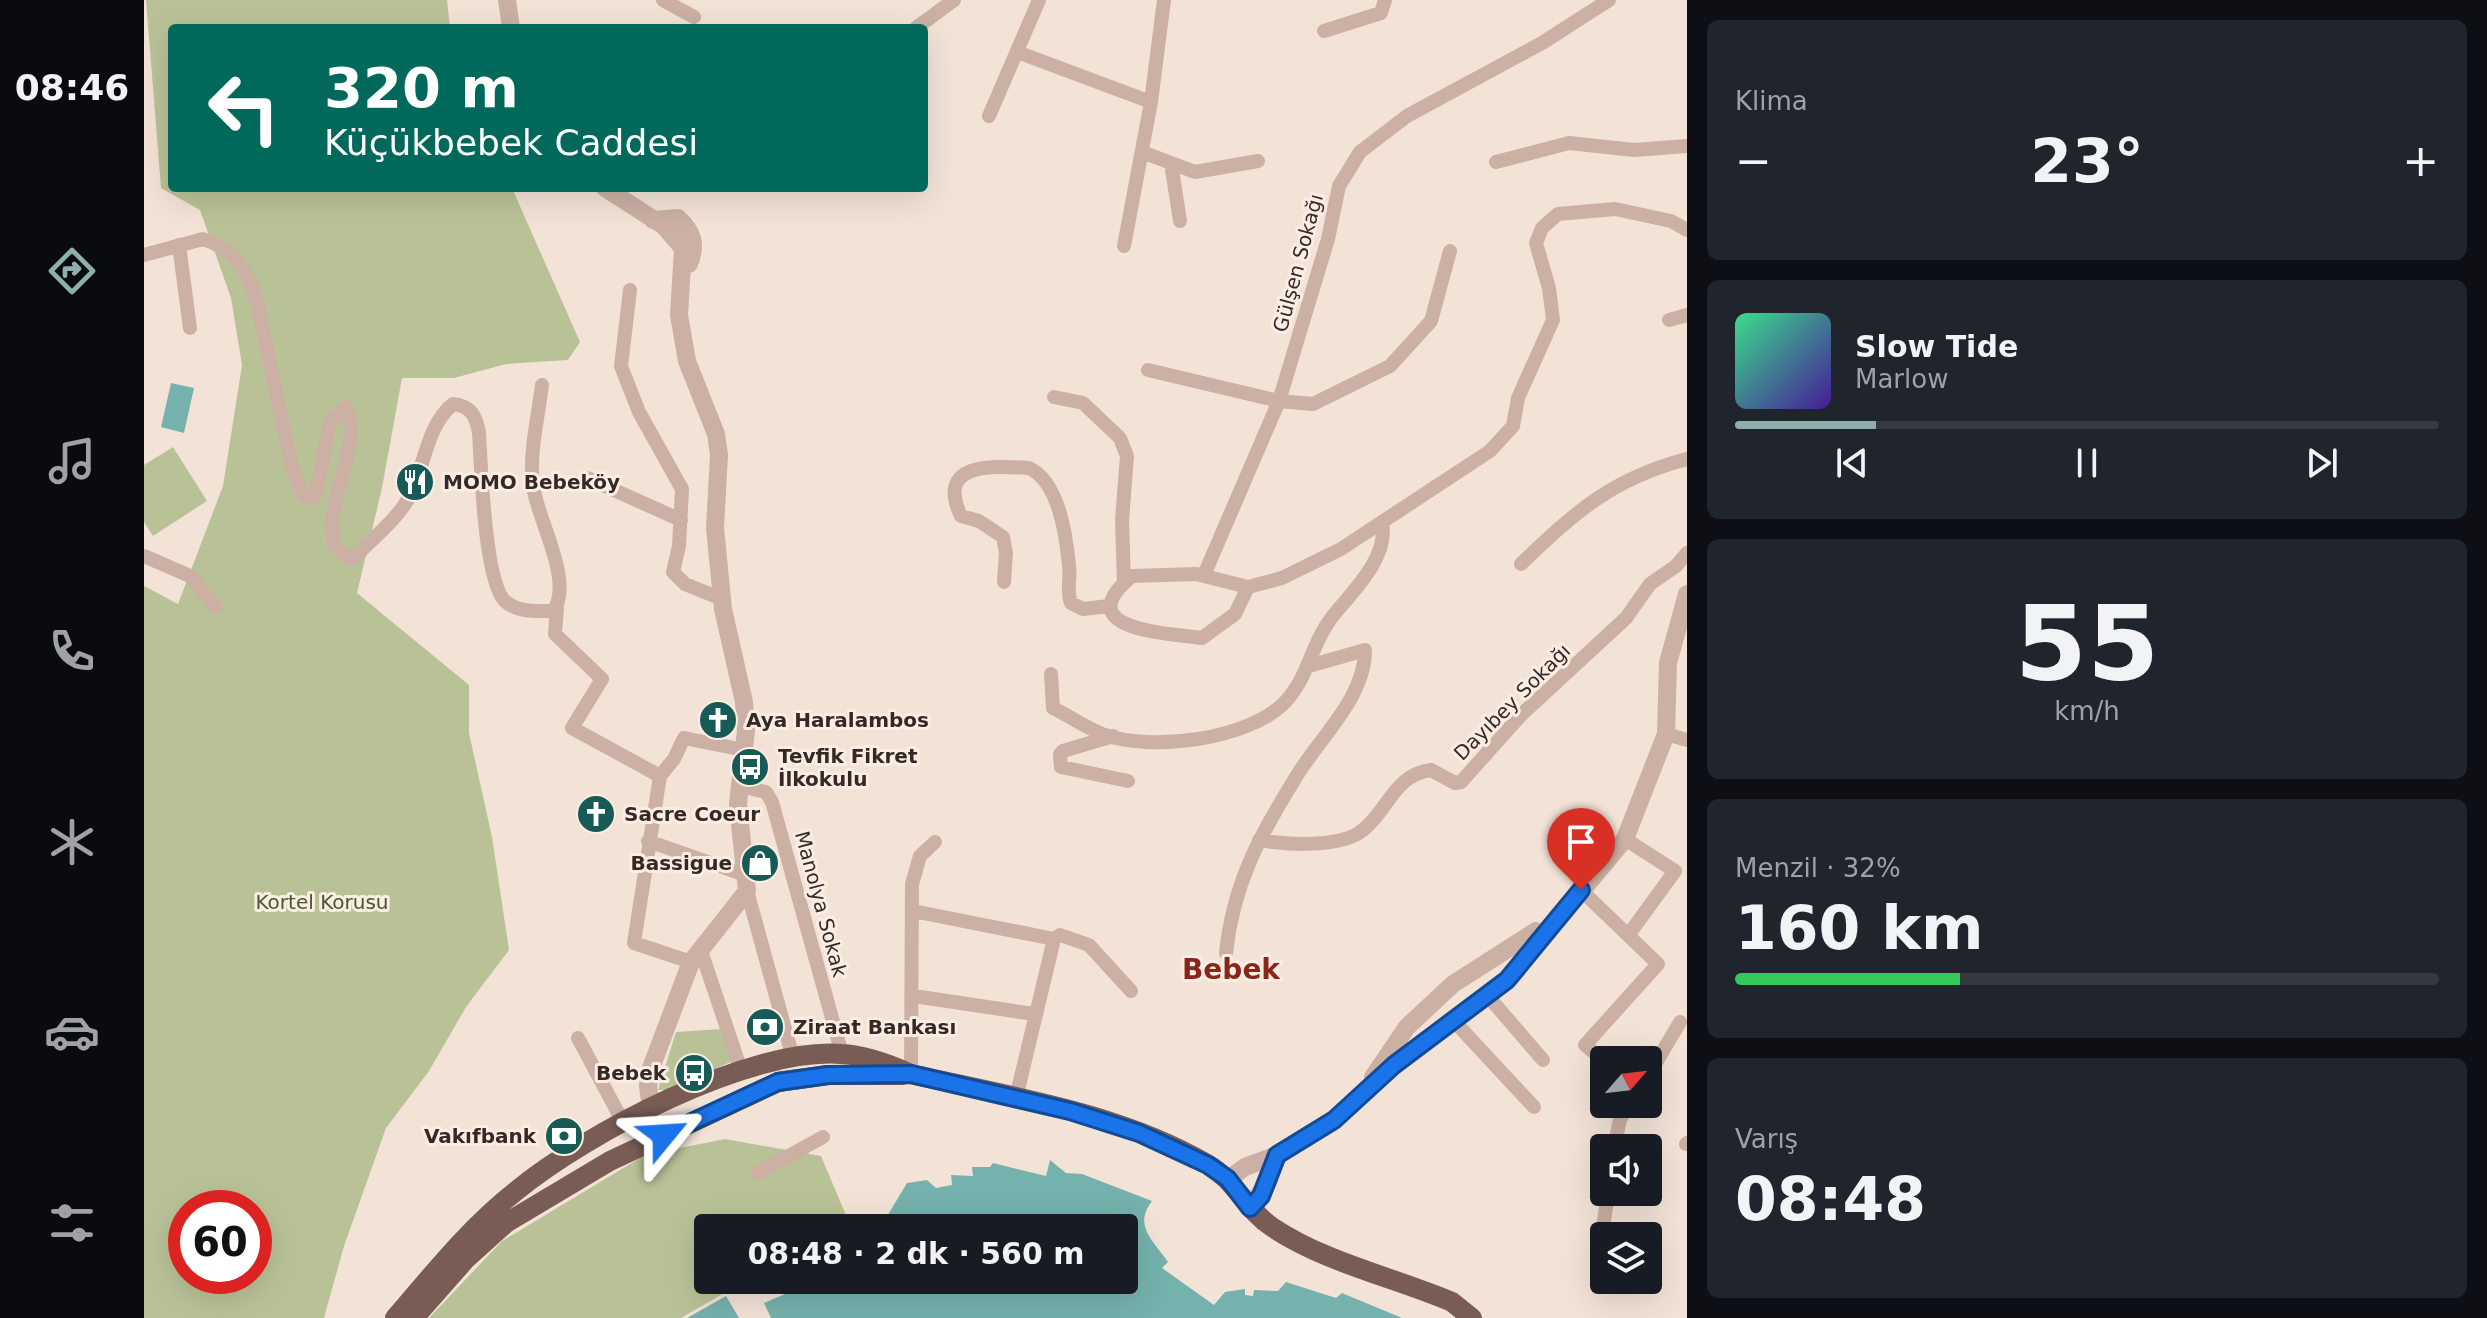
<!DOCTYPE html>
<html lang="tr">
<head>
<meta charset="utf-8">
<style>
	:root { --surface:#171b24; --page:#20242c; --text:#f1f3f6; --muted:#9ea1a6; --line:#363941; --accent:#8faeae }
	body { margin:0; font-family:"DejaVu Sans",sans-serif; background:var(--page); color:var(--text); height:100vh; display:flex; flex-direction:column; font-size:30px; white-space:nowrap }
	* { box-sizing:border-box; margin:0 }
	p { font-size:26px; color:var(--muted) }
	.icon { flex:none; width:44px; height:44px; fill:none; stroke:currentColor; stroke-width:2; stroke-linecap:round; stroke-linejoin:round }
	.map { position:relative; flex:1; overflow:hidden }
	.details { display:flex; flex-direction:column; gap:20px; padding:20px; background:#0d0f14; width:800px }
	.details>* { flex:none }
	.top-card { position:absolute; left:24px; top:24px; width:760px; height:168px; border-radius:8px; box-shadow:0 8px 32px #0002; background:#00695c; color:#fff; overflow:hidden }
	.needle { width:52px; rotate:62deg }
	.controls { position:absolute; left:1446px; top:1046px; display:grid; gap:16px }
	.controls a { display:grid; place-items:center; width:72px; height:72px; border-radius:8px; background:var(--surface); box-shadow:0 8px 32px #0002; font-size:40px }
	.speed { position:absolute; left:24px; top:1190px; display:flex; gap:16px; font-size:40px; font-weight:700; text-align:center }
	.speed>* { display:grid; place-content:center; width:104px; height:104px; border-radius:50%; background:var(--surface); box-shadow:0 8px 32px #0002; line-height:1 }
	.speed .limit { border:12px solid #d22; background:#fff; color:#111 }
	.pin { position:absolute; display:grid; place-items:center; width:68px; height:68px; color:#fff; margin:-82px -34px; border-radius:50% 50% 50% 0; rotate:-45deg; box-shadow:0 0 8px #0007 }
	.pin .icon { rotate:45deg }
	.me { position:absolute; width:88px; margin:-44px; rotate:63deg; stroke-linejoin:round; filter:drop-shadow(0 0 6px #0008) }
	.turn { display:flex; align-items:center; gap:28px; height:168px; padding:0 24px; font-size:36px }
	.turn .icon { width:104px; height:104px; stroke-width:2.5 }
	.turn b { display:block; font-size:56px; line-height:68px }
	.big { font-size:60px; font-weight:600; line-height:1.1 }
	.details .card { flex:1; display:flex; flex-direction:column; justify-content:center; gap:12px; min-width:0; padding:0 28px; border-radius:12px; background:var(--page) }
	.details .dial { align-items:center; gap:0 }
	.dial b { font-size:104px; line-height:1 }
	.song { display:flex; align-items:center; gap:24px }
	.cover { width:96px; height:96px; border-radius:12px; background:linear-gradient(135deg,hsl(150 70% 55%),hsl(260 70% 35%)) }
	.played { height:8px; border-radius:4px; background:linear-gradient(90deg,var(--accent) 20%,var(--line) 20%) }
	.keys { display:flex; justify-content:space-around; direction:ltr }
	.heat { display:flex; justify-content:space-between; align-items:center; font-size:44px; direction:ltr }
	.charge { height:12px; border-radius:6px; background:linear-gradient(90deg,#34c759 32%,var(--line) 0) }
	.trip { position:absolute; left:550px; top:1214px; width:444px; height:80px; border-radius:8px; background:var(--surface); box-shadow:0 8px 32px #0002; font-weight:600; line-height:80px; text-align:center }
	main { display:flex; flex:1; min-height:0 }
	.menu { display:flex; flex-direction:column; width:144px; justify-content:space-around; align-items:center; background:#090b0e; color:var(--muted) }
	.menu .icon { width:56px; height:56px }
	.menu .active { color:var(--accent) }
	.menu b { font-size:36px; color:var(--text) }
	.map>svg:first-child { display:block }
</style>
</head>
<body>
<main>
<nav class="menu">
<b>08:46</b>
<svg class="icon active" aria-label="directions" viewBox="0 0 24 24"><path d="M12 3l9 9-9 9-9-9zM9 14v-3h6M13 9l2 2-2 2"/></svg>
<svg class="icon" aria-label="music" viewBox="0 0 24 24"><path d="M9 18V5l10-2v13"/><circle cx="6" cy="18" r="3"/><circle cx="16" cy="16" r="3"/></svg>
<svg class="icon" aria-label="phone" viewBox="0 0 24 24"><path d="M5 4h4l2 5-3 2q2 4 5 5l2-3 5 2v4C11 20 4 13 5 4z"/></svg>
<svg class="icon" aria-label="climate" viewBox="0 0 24 24"><path d="M12 3v18M4 7l16 10M4 17L20 7"/></svg>
<svg class="icon" aria-label="car" viewBox="0 0 24 24"><path d="M5 17H2v-5l4-1 3-4h7l3 4 3 1v5h-3M9 17h6M6 11h13"/><circle cx="7" cy="17" r="2"/><circle cx="17" cy="17" r="2"/></svg>
<svg class="icon" aria-label="filters" viewBox="0 0 24 24"><path d="M4 7h16M4 17h16"/><circle cx="9" cy="7" r="2"/><circle cx="15" cy="17" r="2"/></svg>
</nav>
<div class="map">
<svg width="1543" height="1318" viewBox="0 0 1543 1318">
	<rect width="100%" height="100%" fill="#f3e3d7"/>
	<!-- green -->
	<path fill="#b9c297" fill-rule="evenodd" d="M 2,0 L 303,0 L 306,28 L 28,28 L 28,188 L 368,188 L 436,342 L 424,360 L 362,364 L 310,378 L 258,378 L 238,488 L 213,593 L 325,685 L 325,733 L 348,837 L 365,950 L 322,1007 L 285,1071 L 242,1128 L 200,1246 L 180,1318 L 0,1318 L 0,586 L 34,604 L 79,486 L 98,365 L 87,298 L 56,210 L 17,188 ZM 42,1208 L 110,1208 L 110,1276 L 42,1276 Z
		M 29,447 L 63,501 L 9,536 L 0,522 L 0,465 Z
		M 578,1029 L 589,1061 L 521,1090 L 514,1090 L 532,1032 Z
		M 581,1139 L 677,1156 L 704,1220 L 691,1228 L 564,1228 L 564,1280 L 603,1280 L 537,1318 L 285,1318 L 358,1241 L 501,1155 Z"/>
	<!-- water -->
	<path fill="#75b2ad" d="M 27,383 L 50,388 L 40,433 L 17,427 Z
		M 906,1160 L 922,1173 L 938,1174 L 1008,1201 C 989,1226 1009,1240 1024,1262 L 1018,1268 L 1070,1305 L 1081,1292 L 1101,1289 L 1101,1295 L 1109,1296 L 1110,1290 L 1134,1291 L 1142,1282 L 1192,1298 L 1198,1293 L 1258,1318 L 627,1318 L 620,1303 L 674,1280 L 980,1280 L 980,1228 L 736,1228 L 763,1183 L 783,1180 L 792,1188 L 808,1185 L 807,1175 L 829,1176 L 828,1167 L 846,1167 L 849,1163 L 902,1176 Z
		M 582,1296 L 595,1318 L 543,1318 Z"/>
	<g fill="none" stroke-linecap="round" stroke-linejoin="round">
		<!-- minor -->
		<path stroke="#cbb0a3" stroke-width="14" d="M 519,0 L 550,17
			M 772,28 L 810,0
			M 1180,31 L 1237,13 L 1241,0
			M 873,52 L 1007,102
			M 845,116 L 895,0
			M 998,152 L 1051,172 L 1114,161
			M 1352,162 L 1425,143 L 1490,150 L 1543,146
			M 1027,163 L 1036,221
			M 35,245 L 46,328
			M 980,246 L 1007,102 L 1020,0
			M 0,255 L 59,239 C 91,250 100,266 112,297 L 149,472 L 160,496 L 166,499 L 172,493 L 186,422 L 201,407 C 226,444 161,529 202,557 L 208,558 L 213,555 C 229,538 253,519 264,499 C 281,469 281,427 309,404 C 327,406 332,416 335,432 C 337,463 340,584 362,602 C 375,613 393,611 409,611 C 431,582 392,517 389,485 C 385,453 394,418 398,385
			M 486,290 L 477,366 L 495,412 L 538,489 L 535,546 L 529,572 L 541,584 L 578,599
			M 1525,320 L 1543,315
			M 1004,370 L 1135,401 L 1169,404 L 1246,366 L 1287,321 L 1306,251
			M 910,397 L 939,403 L 976,438 L 983,456 L 978,520 L 980,583
			M 443,478 L 537,520
			M 0,556 L 46,576 L 72,607
			M 1377,564 C 1431,512 1469,478 1543,459
			M 1060,575 L 1135,401 L 1184,239 L 1195,186 L 1216,152 L 1263,116 L 1398,43 L 1465,0
			M 860,582 L 862,553 L 859,537 L 835,521 L 817,516 C 791,461 850,466 885,468 C 915,482 922,535 925,565 C 927,578 922,591 927,603 L 939,609 L 965,606
			M 1104,587 L 1091,614 L 1058,638 C 1023,633 923,630 988,576 L 1052,574 L 1104,587 L 1138,578 L 1197,549 L 1346,451 L 1369,426 L 1374,398 L 1409,320 L 1405,288 L 1392,243 L 1398,228 L 1414,214 L 1471,209 L 1527,221 L 1543,230
			M 413,607 L 411,634 L 458,679 L 428,728 L 516,776
			M 907,674 L 909,708 C 925,716 941,727 958,734 C 1006,752 1106,740 1142,701 C 1165,676 1167,644 1188,617 C 1207,593 1245,558 1238,524
			M 1522,734 L 1543,740
			M 969,736 L 919,751 L 916,754 L 917,767 L 984,781
			M 596,786 L 622,792 L 628,802 L 698,1054
			M 1481,839 L 1531,871 L 1485,934
			M 1115,840 C 1141,845 1198,848 1219,830 C 1245,809 1250,775 1287,770 L 1311,783 L 1317,782 L 1378,714 L 1482,618 L 1506,584 L 1532,566 L 1543,553
			M 504,841 L 601,875
			M 1437,890 L 1514,964 L 1441,1045 L 1460,1061
			M 603,891 L 649,1058
			M 769,911 L 910,939 L 916,935 L 945,945 L 987,991
			M 557,951 L 597,1070
			M 1082,953 C 1089,884 1116,835 1152,777 C 1176,737 1221,698 1221,650 L 1165,666
			M 547,962 L 490,943 L 516,776 L 530,759 L 540,738 L 600,750
			M 1343,995 L 1399,1060
			M 770,996 L 890,1014
			M 1309,1020 L 1390,1107
			M 434,1038 L 480,1124
			M 767,1074 L 768,884 L 776,856 L 791,842
			M 1504,1076 L 1536,1022
			M 872,1098 L 910,939
			M 1542,1144 L 1543,1143
			M 1470,1148 L 1476,1119 L 1486,1104
			M 614,1173 L 679,1137
			M 1456,1251 L 1464,1192"/>
		<!-- tertiary -->
		<path stroke="#cbb0a3" stroke-width="18" d="M 363,0 L 367,28
			M 461,188 L 520,226 L 539,248 L 535,315 L 543,361 L 572,434 L 575,455 L 571,528 L 579,609 L 600,702 L 602,730 L 594,804 L 603,891 L 547,962 L 507,1068 L 504,1086 L 507,1109
			M 509,220 L 534,218 C 549,232 553,244 545,264
			M 1229,1077 L 1263,1027 L 1309,984 L 1392,931
			M 1133,1155 L 1190,1120 L 1250,1065 L 1363,980 L 1481,839 L 1522,734 L 1524,663 L 1543,594
			M 1084,1179 L 1101,1167 L 1133,1155 L 1124,1182 L 1106,1208"/>
		<!-- primary -->
		<path stroke="#795d55" stroke-width="20" d="M 251,1318 C 289,1274 326,1227 372,1191 C 443,1133 605,1047 697,1054 C 721,1055 745,1064 767,1074 C 867,1097 973,1112 1063,1164 C 1091,1180 1102,1210 1128,1227 C 1182,1263 1249,1277 1308,1302 L 1328,1318
			M 270,1318 L 322,1259 L 362,1223 L 466,1161 L 634,1082 L 684,1075 L 759,1075"/>
	</g>
	<g fill="none" stroke-linecap="round" stroke-linejoin="round">
		<defs>
			<path id="route" d="M 520,1135 L 634,1082 L 684,1075 L 767,1074 L 926,1111 L 995,1133 L 1064,1165 L 1084,1179 L 1106,1208 L 1117,1196 L 1133,1155 L 1190,1120 L 1250,1065 L 1363,980 L 1437,890"/>
		</defs>
		<!-- route casing -->
		<use href="#route" stroke="#114b97" stroke-width="20"/>
		<!-- route -->
		<use href="#route" stroke="#1a73e8" stroke-width="14"/>
	</g>
	<!-- icons -->
	<defs>
		<symbol id="restaurant-disc" viewBox="-11 -11 22 22"><circle r="9.5" fill="#185a56" stroke="#faede4"/><path d="M-5-6h1v4h1v-4h1v4h1v-4h1v5L-1.5 .5V6h-2V.5L-5-1ZM5-6V6H3V1.5H1.5Q1.5-4 5-6Z" fill="#fff"/></symbol>
		<symbol id="church-disc" viewBox="-11 -11 22 22"><circle r="9.5" fill="#185a56" stroke="#faede4"/><path d="M-1.2-6h2.4v3.5h3.3v2.4h-3.3V6h-2.4V-.1h-3.3v-2.4h3.3Z" fill="#fff"/></symbol>
		<symbol id="bus-disc" viewBox="-11 -11 22 22"><circle r="9.5" fill="#185a56" stroke="#faede4"/><path d="M-5-6H5V4H4V6H2V4H-2V6H-4V4H-5ZM-3.5-4V0h7V-4ZM-3.5 1.2v1.5H-2V1.2ZM2 1.2v1.5H3.5V1.2Z" fill="#fff"/></symbol>
		<symbol id="shop-disc" viewBox="-11 -11 22 22"><circle r="9.5" fill="#185a56" stroke="#faede4"/><path d="M-5-2.5h2.3a2.7 3.5 0 0 1 5.4 0H5L5.5 6h-11ZM-1.5-2.5h3a1.5 2.3 0 0 0-3 0Z" fill="#fff"/></symbol>
		<symbol id="bank-disc" viewBox="-11 -11 22 22"><circle r="9.5" fill="#185a56" stroke="#faede4"/><path d="M-6-4H6V4H-6ZM0-2.3a2.3 2.3 0 1 0 0 4.6a2.3 2.3 0 1 0 0-4.6Z" fill="#fff"/></symbol>
	</defs>
	<g fill-rule="evenodd">
		<use href="#restaurant-disc" x="249" y="460" width="44" height="44"/>
		<use href="#church-disc" x="552" y="698" width="44" height="44"/>
		<use href="#bus-disc" x="584" y="745" width="44" height="44"/>
		<use href="#church-disc" x="430" y="792" width="44" height="44"/>
		<use href="#shop-disc" x="594" y="841" width="44" height="44"/>
		<use href="#bank-disc" x="599" y="1005" width="44" height="44"/>
		<use href="#bus-disc" x="528" y="1051" width="44" height="44"/>
		<use href="#bank-disc" x="398" y="1114" width="44" height="44"/>
	</g>
	<g text-anchor="middle" dominant-baseline="central" stroke-width="6" stroke-linejoin="round" paint-order="stroke">
		<!-- street labels -->
		<g font-size="20" fill="#362925" stroke="#faede4">
			<text transform="translate(1154 263) rotate(-75)">Gülşen Sokağı</text>
			<text transform="translate(1368 702) rotate(-45)">Dayıbey Sokağı</text>
			<text transform="translate(677 904) rotate(75)">Manolya Sokak</text>
		</g>
		<!-- poi labels -->
		<g font-size="20" font-weight="bold" fill="#362925" stroke="#faede4" text-anchor="start">
			<text x="299" y="482">MOMO Bebeköy</text>
			<text x="602" y="720">Aya Haralambos</text>
			<text x="634" y="756">Tevfik Fikret<tspan x="634" dy="23">İlkokulu</tspan></text>
			<text x="480" y="814">Sacre Coeur</text>
			<text x="588" y="863" text-anchor="end">Bassigue</text>
			<text x="649" y="1027">Ziraat Bankası</text>
			<text x="522" y="1073" text-anchor="end">Bebek</text>
			<text x="392" y="1136" text-anchor="end">Vakıfbank</text>
		</g>
		<!-- park labels -->
		<g font-size="20" fill="#4a5628" stroke="#faede4">
			<text x="178" y="902">Kortel Korusu</text>
		</g>
		<!-- district labels -->
		<g font-size="28" font-weight="bold" fill="#8a2619" stroke="#faede4">
			<text x="1087" y="969">Bebek</text>
		</g>
	</g>
</svg>
<div class="controls">
<a><svg class="needle" viewBox="-14 -14 28 28"><path d="M0-13l5 13h-10z" fill="#e53935"/><path d="M0 13l5-13h-10z" fill="#9ea1a6"/></svg></a>
<a><svg class="icon" aria-label="sound" viewBox="0 0 24 24"><path d="M4 9h4l5-4v14l-5-4H4zM17 9q2 3 0 6"/></svg></a>
<a><svg class="icon" aria-label="layers" viewBox="0 0 24 24"><path d="M12 4l9 5-9 5-9-5zM3 14l9 5 9-5"/></svg></a>
</div>
<div class="speed"><div class="limit">60</div></div>
<div class="pin" style="left:1437px;top:890px;background:#d93025"><svg class="icon" aria-label="arrive" viewBox="0 0 24 24"><path d="M6 21V4h12l-3 4 3 4H6"/></svg></div>
<svg class="me" style="left:520px;top:1135px" viewBox="-20 -20 40 40"><path d="M0-17L14 15 0 8-14 15z" fill="#1a73e8" stroke="#fff" stroke-width="4"/></svg>
<div class="trip">08:48 · 2 dk · 560 m</div>
<div class="top-card">
<div class="turn"><svg class="icon" aria-label="left" viewBox="0 0 24 24"><path d="M17 20v-9H6M10 6l-5 5 5 5"/></svg><div><b>320 m</b>Küçükbebek Caddesi</div></div>
</div>
</div>
<section class="details">
<div class="card"><p>Klima</p>
<div class="heat"><a>−</a><b class="big">23°</b><a>+</a></div>
</div>
<div class="card">
<div class="song"><i class="cover"></i><div><b>Slow Tide</b><p>Marlow</p></div></div>
<div class="played"></div>
<div class="keys"><svg class="icon" aria-label="previous" viewBox="0 0 24 24"><path d="M18 5L8 12l10 7zM5 5v14"/></svg><svg class="icon" aria-label="pause" viewBox="0 0 24 24"><path d="M8 5v14M16 5v14"/></svg><svg class="icon" aria-label="next" viewBox="0 0 24 24"><path d="M6 5l10 7-10 7zM19 5v14"/></svg></div>
</div>
<div class="card dial"><b>55</b><p>km/h</p></div>
<div class="card"><p>Menzil · 32%</p><b class="big">160 km</b><div class="charge"></div></div>
<div class="card"><p>Varış</p><b class="big">08:48</b></div>
</section>
</main>
</body>
</html>
